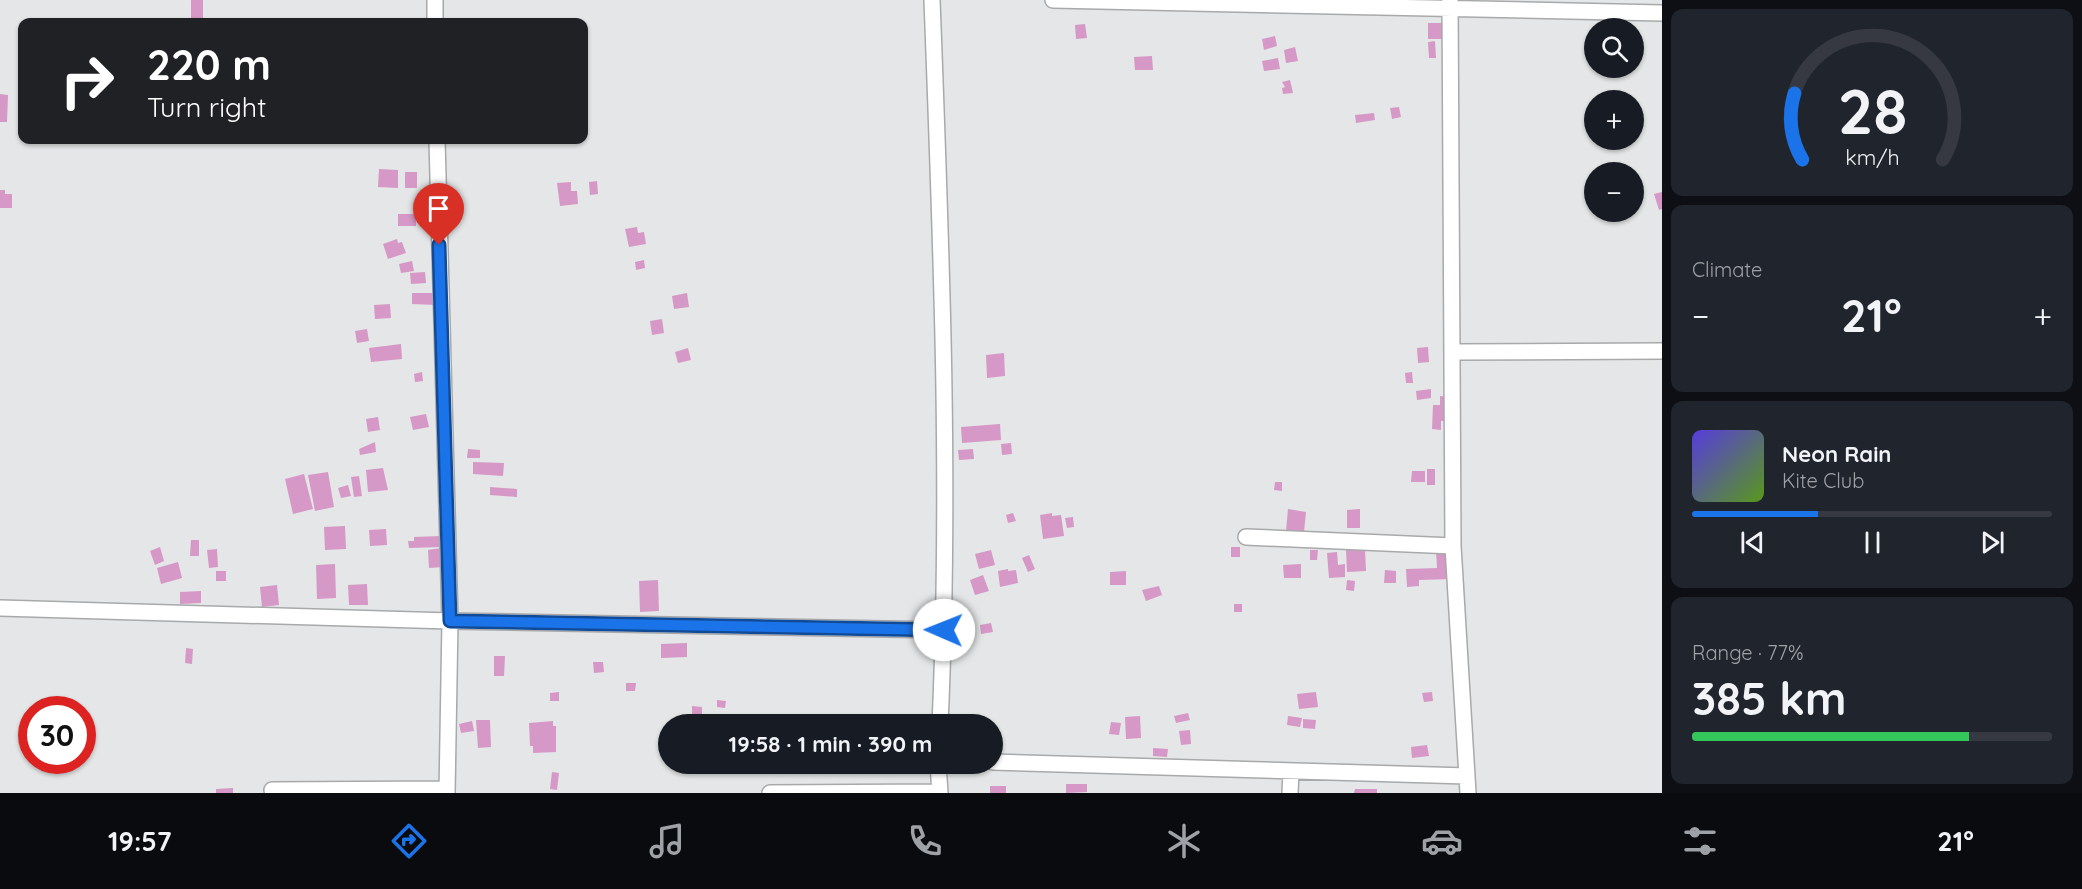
<!DOCTYPE html>
<html lang="en">
<head>
<meta charset="utf-8">
<style>
	:root { --surface:#171b24; --page:#20242c; --text:#f1f3f6; --muted:#9ea1a6; --line:#363941; --accent:#1a73e8 }
	body { margin:0; font-family:Quicksand,sans-serif; background:var(--page); color:var(--text); height:100vh; display:flex; flex-direction:column; font-size:22px; white-space:nowrap }
	* { box-sizing:border-box; margin:0 }
	p { font-size:20px; color:var(--muted) }
	.icon { flex:none; width:33px; height:33px; fill:none; stroke:currentColor; stroke-width:2; stroke-linecap:round; stroke-linejoin:round }
	.map { position:relative; flex:1; overflow:hidden }
	.drawer { display:flex; flex-direction:column; gap:9px; padding:9px; background:#0d0f14; width:420px }
	.drawer>* { flex:none }
	.banner { position:absolute; left:18px; top:18px; width:570px; height:126px; border-radius:12px; box-shadow:0 2px 4px #0004; background:#202124; color:#fff; overflow:hidden }
	.buttons { position:absolute; left:1584px; top:18px; display:grid; gap:12px }
	.buttons a { display:grid; place-items:center; width:60px; height:60px; border-radius:50%; background:var(--surface); box-shadow:0 2px 4px #0004; font-size:30px }
	.speed { position:absolute; left:18px; top:696px; display:flex; gap:12px; font-size:30px; font-weight:700; text-align:center }
	.speed>* { display:grid; place-content:center; width:78px; height:78px; border-radius:50%; background:var(--surface); box-shadow:0 2px 4px #0004; line-height:1 }
	.speed .limit { border:9px solid #d22; background:#fff; color:#111 }
	.pin { position:absolute; display:grid; place-items:center; width:51px; height:51px; color:#fff; margin:-62px -26px; border-radius:50% 50% 50% 0; rotate:-45deg; box-shadow:0 0 6px #0007 }
	.pin .icon { rotate:45deg }
	.me { position:absolute; width:66px; margin:-33px; rotate:271deg; stroke-linejoin:round; filter:drop-shadow(0 0 4px #0008) }
	.turn { display:flex; align-items:center; gap:21px; height:126px; padding:0 30px; font-size:27px }
	.turn .icon { width:78px; height:78px; stroke-width:2.5 }
	.turn b { display:block; font-size:42px; line-height:51px }
	.big { font-size:45px; font-weight:700; line-height:1.1 }
	.drawer .widget { flex:1; display:flex; flex-direction:column; justify-content:center; gap:9px; min-width:0; padding:0 21px; border-radius:12px; background:var(--page) }
	.drawer .dial { align-items:center; gap:0 }
	.dial svg { height:156px; overflow:visible; fill:none; stroke:var(--line); stroke-width:7; stroke-linecap:round; text-anchor:middle }
	.dial text { fill:var(--text); stroke:none }
	.song { display:flex; align-items:center; gap:18px }
	.cover { width:72px; height:72px; border-radius:9px; background:linear-gradient(135deg,hsl(250 70% 55%),hsl(90 70% 35%)) }
	.played { height:6px; border-radius:3px; background:linear-gradient(90deg,var(--accent) 35%,var(--line) 35%) }
	.keys { display:flex; justify-content:space-around; direction:ltr }
	.heat { display:flex; justify-content:space-between; align-items:center; font-size:33px; direction:ltr }
	.charge { height:9px; border-radius:4px; background:linear-gradient(90deg,#34c759 77%,var(--line) 0) }
	.trip { position:absolute; left:658px; top:714px; width:345px; height:60px; border-radius:30px; background:var(--surface); box-shadow:0 2px 4px #0004; font-weight:700; line-height:60px; text-align:center }
	.tabs { display:flex; height:96px; justify-content:space-around; align-items:center; background:#090b0e; color:var(--muted) }
	.tabs .icon { width:42px; height:42px }
	.tabs .selected { color:var(--accent) }
	.tabs b { font-size:27px; color:var(--text) }
	main { display:flex; flex:1; min-height:0 }
	.map>svg:first-child { display:block }
</style>
</head>
<body>
<main>
<div class="map">
<svg width="1662" height="793" viewBox="0 0 1662 793">
	<rect width="100%" height="100%" fill="#e5e6e7"/>
	<!-- building -->
	<path fill="#d698c6" d="M 191,0 L 203,0 L 203,19 L 191,19 Z
		M 1428,23 L 1442,23 L 1442,39 L 1428,39 Z
		M 1085,24 L 1087,38 L 1076,39 L 1075,25 Z
		M 1275,36 L 1277,46 L 1264,50 L 1262,39 Z
		M 1435,41 L 1436,58 L 1429,58 L 1428,42 Z
		M 1295,47 L 1298,61 L 1286,63 L 1284,50 Z
		M 1152,56 L 1153,70 L 1135,70 L 1134,57 Z
		M 1278,58 L 1280,69 L 1264,71 L 1262,61 Z
		M 1290,80 L 1293,93 L 1283,94 L 1282,88 L 1285,87 L 1282,82 Z
		M 0,94 L 8,95 L 7,122 L 0,122 Z
		M 1399,107 L 1401,117 L 1392,119 L 1390,108 Z
		M 1374,113 L 1375,120 L 1356,123 L 1355,115 Z
		M 379,169 L 398,170 L 398,188 L 378,187 Z
		M 405,172 L 417,172 L 417,188 L 405,188 Z
		M 597,181 L 598,194 L 590,195 L 589,182 Z
		M 571,182 L 571,191 L 577,191 L 578,204 L 560,206 L 557,183 Z
		M 0,190 L 5,190 L 5,194 L 12,194 L 12,208 L 0,208 Z
		M 1662,192 L 1662,209 L 1659,210 L 1654,194 Z
		M 398,214 L 416,214 L 416,226 L 398,226 Z
		M 637,227 L 638,233 L 644,232 L 646,244 L 629,247 L 625,229 Z
		M 397,239 L 398,243 L 402,242 L 406,253 L 388,259 L 383,244 Z
		M 644,260 L 645,268 L 636,270 L 635,262 Z
		M 412,261 L 414,271 L 401,273 L 399,264 Z
		M 425,272 L 426,283 L 411,284 L 410,273 Z
		M 412,293 L 436,293 L 436,305 L 412,304 Z
		M 687,293 L 689,307 L 674,309 L 672,296 Z
		M 390,304 L 391,318 L 375,319 L 374,305 Z
		M 662,319 L 664,333 L 652,335 L 650,321 Z
		M 367,329 L 369,341 L 357,343 L 355,331 Z
		M 401,344 L 402,359 L 371,362 L 369,348 Z
		M 1428,347 L 1429,362 L 1418,363 L 1417,348 Z
		M 688,348 L 691,360 L 678,363 L 675,352 Z
		M 1004,353 L 1005,376 L 987,378 L 986,355 Z
		M 422,372 L 423,381 L 415,382 L 414,374 Z
		M 1412,372 L 1413,383 L 1406,383 L 1405,373 Z
		M 1431,389 L 1431,398 L 1417,400 L 1416,391 Z
		M 1440,396 L 1451,397 L 1450,421 L 1441,421 L 1441,430 L 1432,429 L 1433,405 L 1440,405 Z
		M 426,414 L 429,427 L 413,430 L 410,417 Z
		M 378,417 L 380,430 L 368,432 L 366,419 Z
		M 1000,424 L 1001,440 L 962,443 L 961,427 Z
		M 375,442 L 376,452 L 360,455 L 359,449 Z
		M 1011,443 L 1012,454 L 1002,455 L 1001,444 Z
		M 468,449 L 480,450 L 480,458 L 467,458 Z
		M 973,449 L 974,459 L 959,460 L 958,450 Z
		M 473,462 L 504,463 L 503,476 L 473,474 Z
		M 383,468 L 388,490 L 368,492 L 366,470 Z
		M 1427,469 L 1435,469 L 1435,485 L 1427,485 Z
		M 1412,471 L 1425,471 L 1425,482 L 1411,482 Z
		M 328,472 L 334,507 L 315,511 L 308,475 Z
		M 304,474 L 313,509 L 293,514 L 285,479 Z
		M 359,476 L 362,496 L 354,497 L 351,477 Z
		M 1275,482 L 1282,482 L 1282,491 L 1274,490 Z
		M 348,485 L 351,496 L 341,498 L 338,488 Z
		M 490,487 L 517,489 L 517,497 L 490,495 Z
		M 1288,509 L 1306,512 L 1304,532 L 1286,531 Z
		M 1360,509 L 1360,528 L 1347,528 L 1347,510 Z
		M 1013,513 L 1016,521 L 1008,523 L 1006,515 Z
		M 1052,513 L 1052,516 L 1061,515 L 1064,536 L 1043,539 L 1040,515 Z
		M 1073,517 L 1074,527 L 1067,528 L 1065,518 Z
		M 345,526 L 346,549 L 325,550 L 324,527 Z
		M 386,529 L 387,545 L 370,546 L 369,530 Z
		M 441,536 L 442,547 L 409,548 L 408,541 L 414,541 L 414,537 Z
		M 191,540 L 199,540 L 199,556 L 190,556 Z
		M 160,547 L 164,561 L 155,565 L 150,551 Z
		M 1231,547 L 1240,547 L 1240,557 L 1231,557 Z
		M 441,548 L 443,567 L 429,568 L 428,550 Z
		M 217,549 L 218,567 L 209,568 L 207,550 Z
		M 1365,549 L 1366,571 L 1347,572 L 1346,550 Z
		M 991,550 L 995,565 L 979,569 L 975,554 Z
		M 1310,550 L 1318,550 L 1317,560 L 1310,560 Z
		M 1436,551 L 1452,551 L 1452,579 L 1419,580 L 1419,586 L 1407,587 L 1406,569 L 1437,568 Z
		M 1337,552 L 1338,565 L 1345,564 L 1345,577 L 1329,578 L 1327,553 Z
		M 1029,555 L 1035,569 L 1028,572 L 1022,558 Z
		M 178,562 L 182,578 L 161,584 L 157,568 Z
		M 335,564 L 336,598 L 317,599 L 316,565 Z
		M 1301,564 L 1301,578 L 1284,578 L 1283,565 Z
		M 1008,569 L 1008,571 L 1016,570 L 1018,583 L 1000,587 L 998,571 Z
		M 1385,570 L 1396,571 L 1396,583 L 1384,583 Z
		M 216,571 L 226,571 L 226,581 L 216,581 Z
		M 1126,571 L 1126,585 L 1110,585 L 1110,572 Z
		M 983,575 L 989,591 L 975,595 L 970,580 Z
		M 658,580 L 659,611 L 640,612 L 639,581 Z
		M 1347,580 L 1355,581 L 1354,591 L 1346,590 Z
		M 367,584 L 368,605 L 349,605 L 348,585 Z
		M 277,585 L 279,605 L 262,607 L 260,587 Z
		M 1159,586 L 1162,595 L 1146,601 L 1142,590 Z
		M 201,591 L 201,603 L 180,604 L 180,592 Z
		M 1234,604 L 1242,604 L 1242,612 L 1234,612 Z
		M 991,623 L 993,632 L 981,634 L 980,625 Z
		M 687,643 L 687,657 L 661,658 L 661,644 Z
		M 186,648 L 193,649 L 192,664 L 185,663 Z
		M 494,656 L 505,656 L 504,676 L 494,676 Z
		M 593,662 L 603,662 L 604,672 L 594,673 Z
		M 626,683 L 636,683 L 635,691 L 626,691 Z
		M 559,692 L 559,701 L 550,701 L 550,693 Z
		M 1316,692 L 1318,707 L 1299,709 L 1297,694 Z
		M 1432,692 L 1433,701 L 1424,702 L 1422,693 Z
		M 717,700 L 726,701 L 725,708 L 717,707 Z
		M 692,706 L 702,707 L 702,717 L 692,717 Z
		M 1188,713 L 1190,720 L 1176,723 L 1174,716 Z
		M 1140,716 L 1141,738 L 1126,739 L 1125,717 Z
		M 1288,716 L 1302,718 L 1300,727 L 1287,725 Z
		M 1303,719 L 1316,720 L 1315,729 L 1303,728 Z
		M 476,720 L 490,720 L 491,747 L 478,748 Z
		M 472,721 L 474,731 L 461,733 L 459,724 Z
		M 553,721 L 553,726 L 556,726 L 556,752 L 533,753 L 533,746 L 530,746 L 529,723 Z
		M 1111,722 L 1121,723 L 1119,735 L 1109,734 Z
		M 1190,730 L 1191,744 L 1181,745 L 1179,731 Z
		M 1427,745 L 1429,756 L 1412,758 L 1411,747 Z
		M 1153,748 L 1168,749 L 1167,757 L 1153,756 Z
		M 552,772 L 559,773 L 557,790 L 550,789 Z
		M 1066,784 L 1087,784 L 1087,792 L 1066,793 Z
		M 990,786 L 1006,786 L 1006,793 L 990,793 Z
		M 233,788 L 233,793 L 216,793 L 216,789 Z
		M 1355,789 L 1377,789 L 1377,793 L 1354,793 Z"/>
	<g fill="none" stroke-linecap="round" stroke-linejoin="round">
		<defs>
			<path id="street" d="M 435,0 L 435,22
				M 932,0 C 941,241 951,483 940,724
				M 1053,0 L 1662,13
				M 1450,0 L 1453,546 L 1468,793
				M 437,140 L 450,621 L 447,793
				M 1454,352 L 1662,351
				M 1246,537 L 1453,546
				M 0,608 L 450,621 L 944,630
				M 993,762 L 1467,776
				M 938,764 L 940,793
				M 272,790 L 447,789
				M 770,793 L 939,792
				M 1290,793 L 1291,771"/>
		</defs>
		<!-- street casing -->
		<use href="#street" stroke="#a8a9aa" stroke-width="18"/>
		<!-- street -->
		<use href="#street" stroke="#fff" stroke-width="15"/>
	</g>
	<g fill="none" stroke-linecap="round" stroke-linejoin="round">
		<defs>
			<path id="route" d="M 439,245 L 450,621 L 944,630"/>
		</defs>
		<!-- route casing -->
		<use href="#route" stroke="#114b97" stroke-width="15"/>
		<!-- route -->
		<use href="#route" stroke="#1a73e8" stroke-width="10"/>
	</g>
</svg>
<div class="buttons">
<a><svg class="icon" aria-label="search" viewBox="0 0 24 24"><circle cx="10" cy="10" r="6"/><path d="M15 15l6 6"/></svg></a>
<a>+</a>
<a>−</a>
</div>
<div class="speed"><div class="limit">30</div></div>
<div class="pin" style="left:439px;top:245px;background:#d93025"><svg class="icon" aria-label="arrive" viewBox="0 0 24 24"><path d="M6 21V4h12l-3 4 3 4H6"/></svg></div>
<svg class="me" style="left:944px;top:630px" viewBox="-20 -20 40 40"><circle r="19" fill="#fff"/><path d="M0-13L10 11 0 6-10 11z" fill="#1a73e8"/></svg>
<div class="trip">19:58 · 1 min · 390 m</div>
<div class="banner">
<div class="turn"><svg class="icon" aria-label="right" viewBox="0 0 24 24"><path d="M7 20v-9h11M14 6l5 5-5 5"/></svg><div><b>220 m</b>Turn right</div></div>
</div>
</div>
<section class="drawer">
<div class="widget dial"><svg viewBox="0 0 100 80">
<path d="M14 69A42 42 0 1 1 86 69"/>
<path d="M14 69A42 42 0 0 1 10 35" stroke="#1a73e8"/>
<text x="50" y="56" font-size="32" font-weight="700">28</text>
<text x="50" y="72" font-size="11">km/h</text>
</svg></div>
<div class="widget"><p>Climate</p>
<div class="heat"><a>−</a><b class="big">21°</b><a>+</a></div>
</div>
<div class="widget">
<div class="song"><i class="cover"></i><div><b>Neon Rain</b><p>Kite Club</p></div></div>
<div class="played"></div>
<div class="keys"><svg class="icon" aria-label="previous" viewBox="0 0 24 24"><path d="M18 5L8 12l10 7zM5 5v14"/></svg><svg class="icon" aria-label="pause" viewBox="0 0 24 24"><path d="M8 5v14M16 5v14"/></svg><svg class="icon" aria-label="next" viewBox="0 0 24 24"><path d="M6 5l10 7-10 7zM19 5v14"/></svg></div>
</div>
<div class="widget"><p>Range · 77%</p><b class="big">385 km</b><div class="charge"></div></div>
</section>
</main>
<nav class="tabs">
<b>19:57</b>
<svg class="icon selected" aria-label="directions" viewBox="0 0 24 24"><path d="M12 3l9 9-9 9-9-9zM9 14v-3h6M13 9l2 2-2 2"/></svg>
<svg class="icon" aria-label="music" viewBox="0 0 24 24"><path d="M9 18V5l10-2v13"/><circle cx="6" cy="18" r="3"/><circle cx="16" cy="16" r="3"/></svg>
<svg class="icon" aria-label="phone" viewBox="0 0 24 24"><path d="M5 4h4l2 5-3 2q2 4 5 5l2-3 5 2v4C11 20 4 13 5 4z"/></svg>
<svg class="icon" aria-label="climate" viewBox="0 0 24 24"><path d="M12 3v18M4 7l16 10M4 17L20 7"/></svg>
<svg class="icon" aria-label="car" viewBox="0 0 24 24"><path d="M5 17H2v-5l4-1 3-4h7l3 4 3 1v5h-3M9 17h6M6 11h13"/><circle cx="7" cy="17" r="2"/><circle cx="17" cy="17" r="2"/></svg>
<svg class="icon" aria-label="filters" viewBox="0 0 24 24"><path d="M4 7h16M4 17h16"/><circle cx="9" cy="7" r="2"/><circle cx="15" cy="17" r="2"/></svg>
<b>21°</b>
</nav>
</body>
</html>
